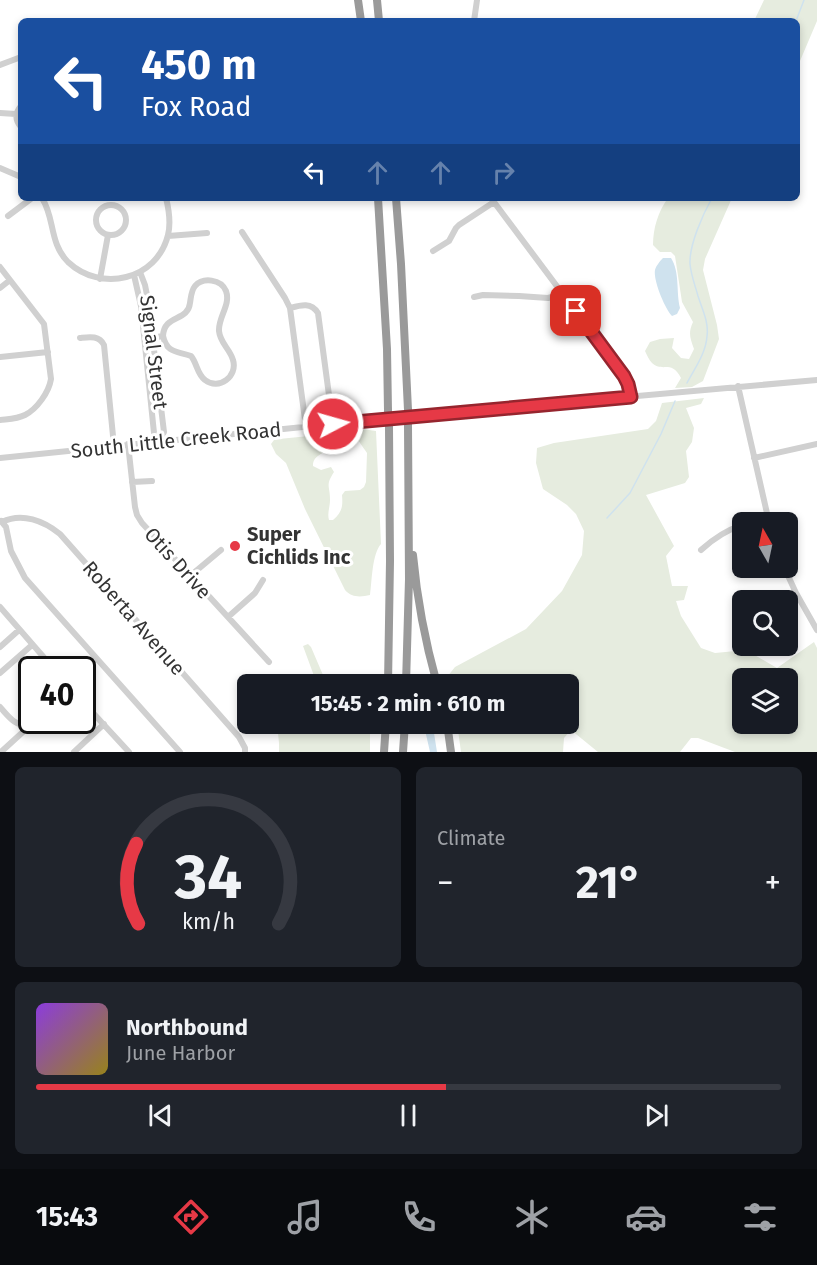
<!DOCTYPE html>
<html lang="en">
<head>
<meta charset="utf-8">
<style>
	:root { --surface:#171b24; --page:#20242c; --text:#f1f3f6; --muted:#9ea1a6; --line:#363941; --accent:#e63946 }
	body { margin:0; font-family:"Fira Sans",sans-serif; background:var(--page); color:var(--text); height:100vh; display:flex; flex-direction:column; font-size:22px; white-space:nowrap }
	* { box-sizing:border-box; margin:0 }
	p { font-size:20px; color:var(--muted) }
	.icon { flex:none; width:33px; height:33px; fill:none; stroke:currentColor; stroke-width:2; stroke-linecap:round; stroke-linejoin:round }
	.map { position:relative; height:752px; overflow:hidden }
	.side { display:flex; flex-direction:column; gap:15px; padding:15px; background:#0d0f14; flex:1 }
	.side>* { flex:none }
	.banner { position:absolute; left:18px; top:18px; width:782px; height:183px; border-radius:9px; box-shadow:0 3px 9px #0003; background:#1a4fa0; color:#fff; overflow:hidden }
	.needle { width:39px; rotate:351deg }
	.fabs { position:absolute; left:732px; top:512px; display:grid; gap:12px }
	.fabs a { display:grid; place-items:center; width:66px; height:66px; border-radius:9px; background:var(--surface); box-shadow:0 3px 9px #0003; font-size:30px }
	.speed { position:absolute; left:18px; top:656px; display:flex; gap:12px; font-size:30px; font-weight:700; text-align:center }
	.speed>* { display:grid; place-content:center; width:78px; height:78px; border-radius:50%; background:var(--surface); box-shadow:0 3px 9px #0003; line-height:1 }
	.speed .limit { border:3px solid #111; border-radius:9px; background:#fff; color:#111 }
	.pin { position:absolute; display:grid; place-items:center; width:51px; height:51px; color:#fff; margin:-26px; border-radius:12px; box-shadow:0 3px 9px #0006 }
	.me { position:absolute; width:66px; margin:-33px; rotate:84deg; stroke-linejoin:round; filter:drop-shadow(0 0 4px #0008) }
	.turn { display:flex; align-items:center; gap:21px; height:126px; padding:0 24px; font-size:27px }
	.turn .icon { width:78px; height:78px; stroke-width:2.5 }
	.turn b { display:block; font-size:42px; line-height:51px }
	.lanes { display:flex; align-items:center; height:57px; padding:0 24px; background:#0003; justify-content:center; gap:30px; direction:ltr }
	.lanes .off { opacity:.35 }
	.big { font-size:45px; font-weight:700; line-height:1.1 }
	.side .widget { flex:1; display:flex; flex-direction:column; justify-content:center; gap:9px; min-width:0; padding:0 21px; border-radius:9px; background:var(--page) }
	.side .dial { align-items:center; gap:0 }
	.dial svg { height:156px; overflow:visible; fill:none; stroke:var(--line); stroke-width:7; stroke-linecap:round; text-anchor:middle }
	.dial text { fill:var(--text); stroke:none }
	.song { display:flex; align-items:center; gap:18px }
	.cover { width:72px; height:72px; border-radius:9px; background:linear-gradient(135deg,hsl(270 70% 55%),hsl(50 70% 35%)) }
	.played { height:6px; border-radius:3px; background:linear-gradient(90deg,var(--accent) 55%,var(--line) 55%) }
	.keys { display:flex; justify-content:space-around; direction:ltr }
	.heat { display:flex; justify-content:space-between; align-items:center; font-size:33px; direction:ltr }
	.side .tiles { flex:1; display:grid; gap:15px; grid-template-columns:1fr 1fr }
	.widget:last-child { grid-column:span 2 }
	.trip { position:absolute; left:237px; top:674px; width:342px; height:60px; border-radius:9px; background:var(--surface); box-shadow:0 3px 9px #0003; font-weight:700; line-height:60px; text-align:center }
	.tab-bar { display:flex; height:96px; justify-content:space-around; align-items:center; background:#090b0e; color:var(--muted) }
	.tab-bar .icon { width:42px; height:42px }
	.tab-bar .selected { color:var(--accent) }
	.tab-bar b { font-size:27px; color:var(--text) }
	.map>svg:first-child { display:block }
</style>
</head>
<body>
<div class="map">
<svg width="817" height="752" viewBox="0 0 817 752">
	<rect width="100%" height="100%" fill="#fff"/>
	<!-- green -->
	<path fill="#e6ecdf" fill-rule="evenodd" d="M 764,0 L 817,0 L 817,21 L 797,68 L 796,21 L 754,21 Z
		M 668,198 L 732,198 L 705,259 L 703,270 L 717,325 L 719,339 L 703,381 L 692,387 L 675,388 L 681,378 C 671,359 663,373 652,363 C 649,360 647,355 645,351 L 650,342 L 660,339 L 674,338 L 672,348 L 681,358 L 689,359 L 694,349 C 690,338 688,333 693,322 L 682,302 L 675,256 L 671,252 L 660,252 L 653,245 C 653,228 658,212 668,198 Z
		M 704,398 L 701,404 L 686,408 L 694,428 L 692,442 L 686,451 L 689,477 L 685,483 L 646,495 L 674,546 L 666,556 L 672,586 L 688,586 L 684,600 L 676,601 L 681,616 L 701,648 L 715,653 L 746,650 L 777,668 L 814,642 L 817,648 L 817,752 L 735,752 L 698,738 L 691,738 L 680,752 L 598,752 L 571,730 L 564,738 L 563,752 L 461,752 L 457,723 L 568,723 L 568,684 L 448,684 L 447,677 L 455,667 L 526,629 L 562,591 L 582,555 L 584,531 L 576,514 L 567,505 L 543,489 L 536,463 L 537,448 L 554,443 L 648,429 L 656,421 L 662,403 ZM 742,678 L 788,678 L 788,723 L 742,723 Z
		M 355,428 L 376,431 L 381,544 C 372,554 372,581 370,595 C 361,597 352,598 345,590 L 305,509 L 286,463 L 276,454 L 271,444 L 274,440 L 279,439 L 309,436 L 327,443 L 329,447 C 323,455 313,455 313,466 L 321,470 L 331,467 L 334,472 C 325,486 330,485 330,500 C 330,507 327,513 329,520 L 333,520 C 342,512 343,507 342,495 L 345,491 L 360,490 L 364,487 L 366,482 L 367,453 L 351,430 Z
		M 308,644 L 311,647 L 323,675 L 329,684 L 317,684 L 303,646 Z
		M 277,723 L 370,723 L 370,752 L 279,752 L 279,743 Z"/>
	<!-- water -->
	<path fill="#cfe2ee" d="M 663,258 L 671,258 C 680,272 676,292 680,308 L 677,314 L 672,316 C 665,309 653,280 655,270 C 656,266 660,261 663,258 Z
		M 425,723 L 436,724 L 439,726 L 434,733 L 437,752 L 430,752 L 425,730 Z"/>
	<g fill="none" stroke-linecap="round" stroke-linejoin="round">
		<!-- stream -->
		<path stroke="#cfe2ee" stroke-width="1.5" d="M 796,21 L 804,0
			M 687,383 C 695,368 706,353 707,336 C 709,322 702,309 698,296 C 695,285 691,275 690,264 C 689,245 703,214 712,198
			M 607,518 L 630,493 L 661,434 L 675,401"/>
		<!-- minor -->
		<path stroke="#d0d0d0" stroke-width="6" d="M 474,21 L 477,0
			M 0,65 L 21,57
			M 21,106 C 15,113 15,120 21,127
			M 0,113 L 16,114
			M 0,168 L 21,177
			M 42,198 C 55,218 49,243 68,262 C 101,293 157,280 168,235 C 171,223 169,210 166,198
			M 491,198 L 624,376 L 628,384 L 631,397
			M96 220a15 15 0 1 1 30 0a15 15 0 1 1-30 0Z
			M 8,216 L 32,198
			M 242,232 L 285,298 L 290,308 L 306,427
			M 168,236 L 207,233
			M 433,251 L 449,241 L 456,228 L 459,225 L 494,202
			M 0,267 L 44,324 L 51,379 C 49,392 37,409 25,415 C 17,419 8,419 0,420
			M 134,275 L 141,306 L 154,433 L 159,441 L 164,432 L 148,300 L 145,285 L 140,272
			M 100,279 L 108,235
			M 0,288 L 10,280
			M 474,297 L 483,295 L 519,296 L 548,298 L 563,294
			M 290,308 C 301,305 311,302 318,313 L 333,425
			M 80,338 C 89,337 99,335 104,345 L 114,446
			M 151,338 L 163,336 C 167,354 178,351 191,356 C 197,363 197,374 205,380 C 219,391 238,376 233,360 C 230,349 220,343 219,331 C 218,317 231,305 226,291 C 221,279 203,277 195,286 C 191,291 191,297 190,303 C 188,322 164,314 163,336
			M 0,357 L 48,352
			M 738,386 L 769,522
			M 128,444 L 135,507 L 137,515 L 142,523 L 269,662
			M 0,458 L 411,416 L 817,380
			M 754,458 L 817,444
			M 132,482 L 152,481
			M 1,521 L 6,527 L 11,551 L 25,578 L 180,752
			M 2,522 C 22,512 44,521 60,534 L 239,737 L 245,748 L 245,752
			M 754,522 L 768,518
			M 701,550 C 713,539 727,530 742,525
			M 784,567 L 796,593 L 817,630
			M 190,576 L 221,550
			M 0,607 L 54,669
			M 228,617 L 255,593 L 263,580
			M 0,647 L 19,630
			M 0,673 L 32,645
			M 82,701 L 129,752
			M 0,707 C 10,718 14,725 29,726
			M 1,752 L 36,720
			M 74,752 L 104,724"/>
		<!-- highway -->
		<path stroke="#9a9a9a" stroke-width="8" d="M 358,0 L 361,21
			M 377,0 L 379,21
			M 378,198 L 387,349 L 388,411
			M 396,198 L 401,264 L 408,410
			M 413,555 C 417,599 425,641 437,684
			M 388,684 L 390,561 L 389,427
			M 406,684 L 409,579 L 408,425
			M 447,723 L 451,752
			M 384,752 L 386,723
			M 403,752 L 405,723"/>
		<!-- highway-bridge -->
		<path stroke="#9a9a9a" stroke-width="8" d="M 408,410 L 408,425
			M 388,411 L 389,427"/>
	</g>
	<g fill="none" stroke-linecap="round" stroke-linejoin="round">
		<defs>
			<path id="route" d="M 333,424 L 631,397 L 628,384 L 624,376 L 576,311"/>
		</defs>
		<!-- route casing -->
		<use href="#route" stroke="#96252e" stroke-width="15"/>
		<!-- route -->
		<use href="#route" stroke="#e63946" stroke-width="10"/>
	</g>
	<!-- markers -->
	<circle fill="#e63946" stroke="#fff" stroke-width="2" cx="235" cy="546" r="6"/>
	<g text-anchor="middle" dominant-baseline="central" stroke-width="6" stroke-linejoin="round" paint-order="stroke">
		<!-- street labels -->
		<g font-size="20" fill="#333" stroke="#fff">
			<text transform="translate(154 352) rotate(83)">Signal Street</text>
			<text transform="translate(176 440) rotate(-6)">South Little Creek Road</text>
			<text transform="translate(178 563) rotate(48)">Otis Drive</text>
			<text transform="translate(134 618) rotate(49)">Roberta Avenue</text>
		</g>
		<!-- poi labels -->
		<g font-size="20" font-weight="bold" fill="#333" stroke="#fff" text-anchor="start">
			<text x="247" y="534">Super<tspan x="247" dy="23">Cichlids Inc</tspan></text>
		</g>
	</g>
</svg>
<div class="fabs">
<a><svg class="needle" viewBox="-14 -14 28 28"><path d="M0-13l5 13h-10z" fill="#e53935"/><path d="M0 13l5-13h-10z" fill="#9ea1a6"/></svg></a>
<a><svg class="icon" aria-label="search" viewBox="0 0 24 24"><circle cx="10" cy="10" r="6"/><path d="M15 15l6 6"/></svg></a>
<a><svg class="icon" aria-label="layers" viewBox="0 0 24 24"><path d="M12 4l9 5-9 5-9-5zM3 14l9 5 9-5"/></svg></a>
</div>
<div class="speed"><div class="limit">40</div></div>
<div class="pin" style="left:576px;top:311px;background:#d93025"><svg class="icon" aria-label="arrive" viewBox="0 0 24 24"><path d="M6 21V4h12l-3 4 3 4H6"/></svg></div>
<svg class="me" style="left:333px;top:424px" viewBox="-20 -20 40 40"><circle r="17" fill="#e63946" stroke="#fff" stroke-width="3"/><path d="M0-11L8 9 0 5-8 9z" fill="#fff"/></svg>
<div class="trip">15:45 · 2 min · 610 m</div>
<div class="banner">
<div class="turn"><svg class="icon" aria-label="left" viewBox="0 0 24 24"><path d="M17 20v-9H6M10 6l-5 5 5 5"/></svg><div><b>450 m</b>Fox Road</div></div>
<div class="lanes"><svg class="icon" aria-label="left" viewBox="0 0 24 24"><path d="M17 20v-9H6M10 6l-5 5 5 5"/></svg><svg class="icon off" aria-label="ahead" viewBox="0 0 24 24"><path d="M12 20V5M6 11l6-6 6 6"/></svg><svg class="icon off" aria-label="ahead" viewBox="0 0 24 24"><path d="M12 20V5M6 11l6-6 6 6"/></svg><svg class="icon off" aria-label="right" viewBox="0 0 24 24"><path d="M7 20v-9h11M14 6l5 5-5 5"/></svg></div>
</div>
</div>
<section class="side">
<div class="tiles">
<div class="widget dial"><svg viewBox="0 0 100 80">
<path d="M14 69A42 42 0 1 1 86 69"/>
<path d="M14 69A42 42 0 0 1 13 28" stroke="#e63946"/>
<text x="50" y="56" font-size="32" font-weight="700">34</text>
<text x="50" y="72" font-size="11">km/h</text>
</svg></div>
<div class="widget"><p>Climate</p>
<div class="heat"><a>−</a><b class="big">21°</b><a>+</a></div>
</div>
<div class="widget">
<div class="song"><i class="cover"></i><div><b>Northbound</b><p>June Harbor</p></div></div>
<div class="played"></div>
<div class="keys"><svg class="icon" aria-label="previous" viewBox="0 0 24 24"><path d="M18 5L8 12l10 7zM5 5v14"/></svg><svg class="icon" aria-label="pause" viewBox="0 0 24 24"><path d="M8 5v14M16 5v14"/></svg><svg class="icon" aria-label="next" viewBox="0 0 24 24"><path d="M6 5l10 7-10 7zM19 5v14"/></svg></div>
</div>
</div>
</section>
<nav class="tab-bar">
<b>15:43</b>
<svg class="icon selected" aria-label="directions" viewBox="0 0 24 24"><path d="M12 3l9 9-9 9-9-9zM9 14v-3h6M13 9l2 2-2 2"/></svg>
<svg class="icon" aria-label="music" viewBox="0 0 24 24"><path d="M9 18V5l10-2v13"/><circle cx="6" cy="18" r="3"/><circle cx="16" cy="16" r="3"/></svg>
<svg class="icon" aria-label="phone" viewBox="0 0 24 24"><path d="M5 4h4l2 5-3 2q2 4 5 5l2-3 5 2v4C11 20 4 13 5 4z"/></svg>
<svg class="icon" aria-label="climate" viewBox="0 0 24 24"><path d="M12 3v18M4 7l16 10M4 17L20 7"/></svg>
<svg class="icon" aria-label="car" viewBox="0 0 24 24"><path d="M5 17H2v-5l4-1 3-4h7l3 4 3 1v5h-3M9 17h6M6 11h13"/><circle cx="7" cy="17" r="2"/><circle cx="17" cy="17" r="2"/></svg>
<svg class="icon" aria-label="filters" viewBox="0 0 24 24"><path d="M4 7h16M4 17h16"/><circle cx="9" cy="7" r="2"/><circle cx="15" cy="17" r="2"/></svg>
</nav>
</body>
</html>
